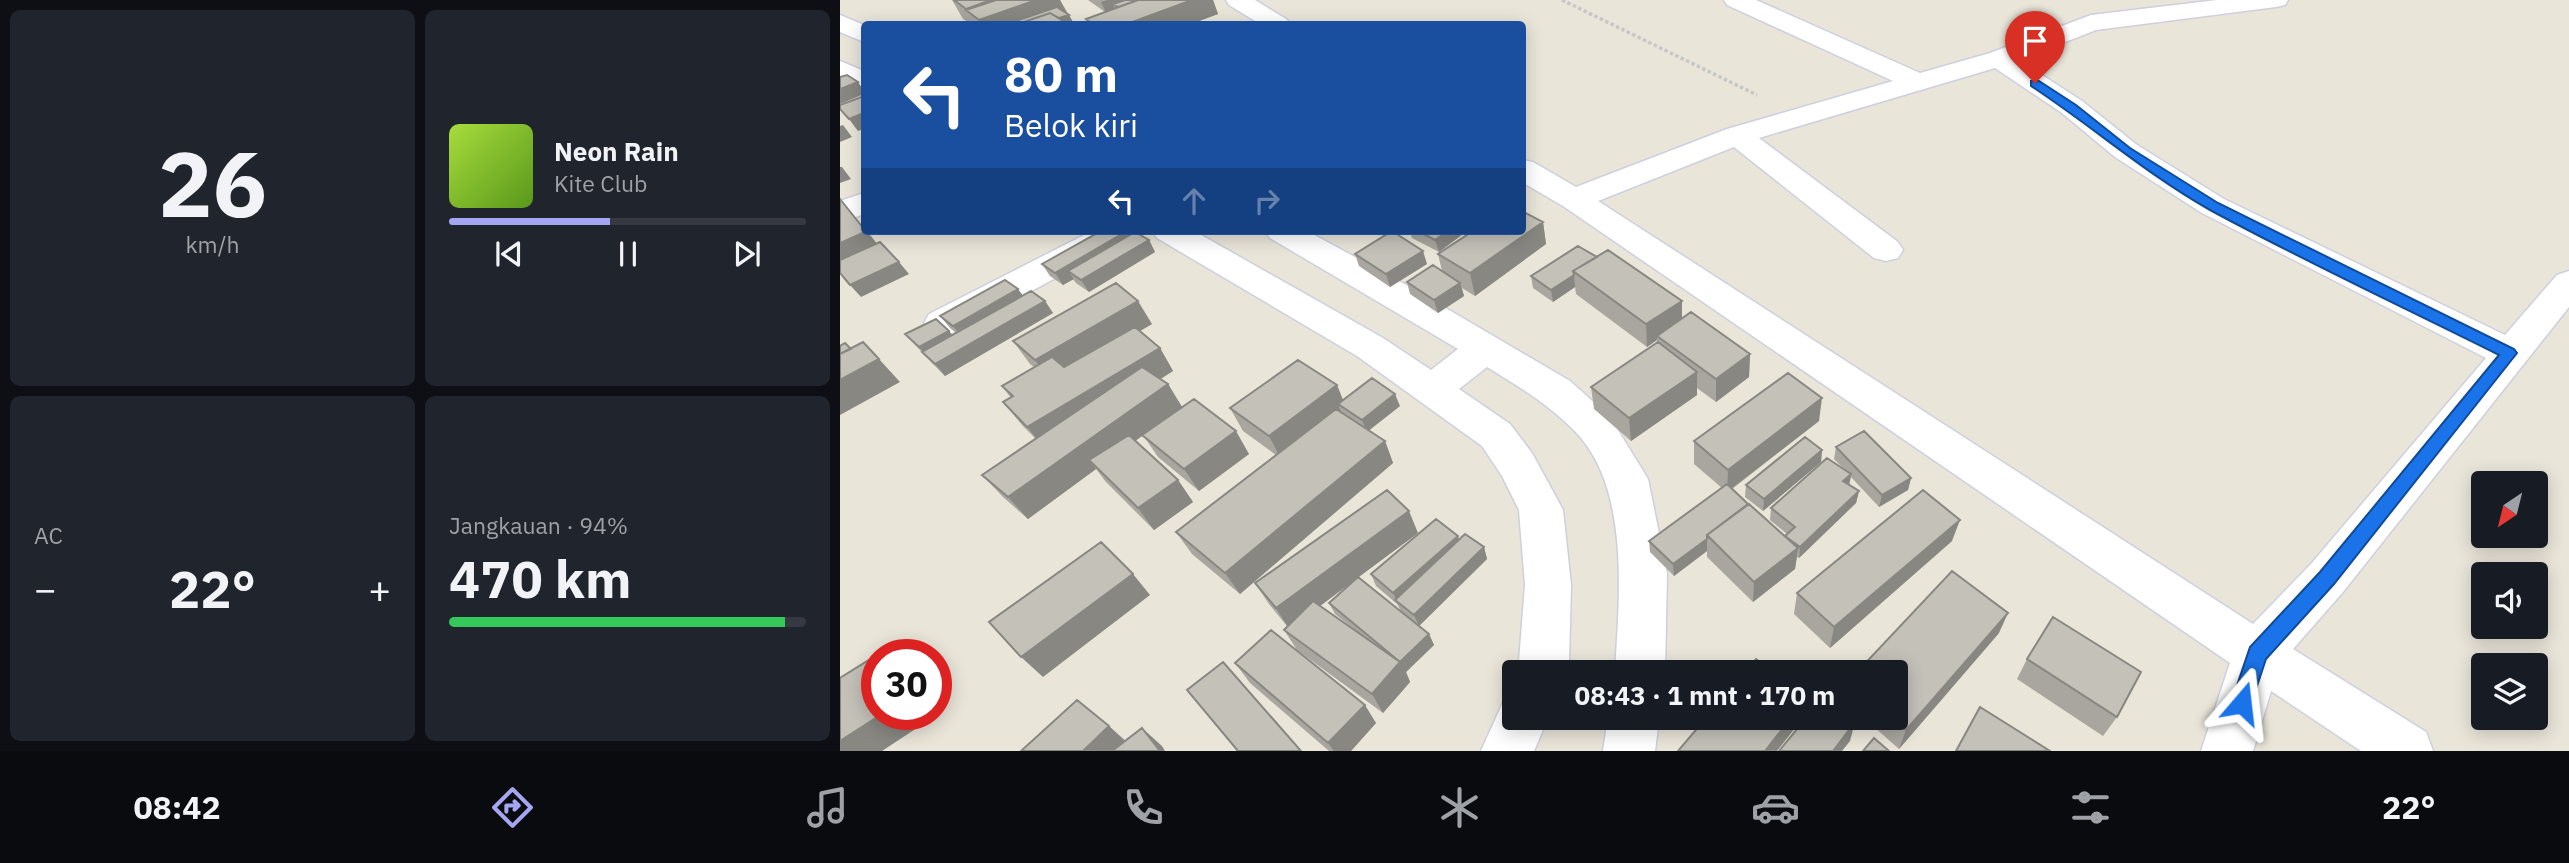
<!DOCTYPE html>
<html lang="id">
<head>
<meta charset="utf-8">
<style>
	:root { --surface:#171b24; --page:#20242c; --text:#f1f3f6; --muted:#9ea1a6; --line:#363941; --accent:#a4a6f1 }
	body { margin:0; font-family:"IBM Plex Sans",sans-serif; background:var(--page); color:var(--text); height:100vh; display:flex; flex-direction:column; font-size:26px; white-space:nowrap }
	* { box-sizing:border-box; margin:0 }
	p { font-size:23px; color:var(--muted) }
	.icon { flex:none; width:38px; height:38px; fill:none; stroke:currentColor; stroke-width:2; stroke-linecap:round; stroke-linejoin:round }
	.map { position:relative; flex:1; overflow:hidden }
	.details { display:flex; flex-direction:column; gap:10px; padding:10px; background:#0d0f14; width:840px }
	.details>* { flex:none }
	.guide { position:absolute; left:21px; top:21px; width:665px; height:214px; border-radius:7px; box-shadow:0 4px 18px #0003; background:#1a4fa0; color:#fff; overflow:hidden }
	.needle { width:46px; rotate:215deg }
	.tools { position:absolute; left:1631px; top:471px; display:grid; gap:14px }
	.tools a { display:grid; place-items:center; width:77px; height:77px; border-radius:7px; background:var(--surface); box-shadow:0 4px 18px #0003; font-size:35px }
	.speed { position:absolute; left:21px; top:639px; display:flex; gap:14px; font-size:35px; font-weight:700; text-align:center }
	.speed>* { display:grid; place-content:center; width:91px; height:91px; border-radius:50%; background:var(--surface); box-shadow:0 4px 18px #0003; line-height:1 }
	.speed .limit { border:10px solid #d22; background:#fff; color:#111 }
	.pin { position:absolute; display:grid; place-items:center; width:60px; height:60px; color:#fff; margin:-72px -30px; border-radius:50% 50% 50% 0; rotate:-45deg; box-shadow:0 0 7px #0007 }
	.pin .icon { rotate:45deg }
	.me { position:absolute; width:77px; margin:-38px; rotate:17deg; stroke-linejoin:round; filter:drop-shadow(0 0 5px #0008) }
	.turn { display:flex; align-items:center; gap:24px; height:147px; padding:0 28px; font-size:32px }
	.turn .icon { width:91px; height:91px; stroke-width:2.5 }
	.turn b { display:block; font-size:49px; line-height:60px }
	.lanes { display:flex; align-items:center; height:66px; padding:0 28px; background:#0003; justify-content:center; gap:35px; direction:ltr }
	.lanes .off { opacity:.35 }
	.big { font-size:52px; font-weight:800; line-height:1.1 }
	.details .widget { flex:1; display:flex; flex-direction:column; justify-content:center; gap:10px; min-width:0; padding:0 24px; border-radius:10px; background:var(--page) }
	.details .dial { align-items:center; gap:0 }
	.dial b { font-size:91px; line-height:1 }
	.song { display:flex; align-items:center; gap:21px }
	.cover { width:84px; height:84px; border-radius:10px; background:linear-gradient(135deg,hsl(80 70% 55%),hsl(90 70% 35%)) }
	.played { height:7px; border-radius:4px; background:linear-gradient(90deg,var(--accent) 45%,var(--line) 45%) }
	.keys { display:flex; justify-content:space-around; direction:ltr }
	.heat { display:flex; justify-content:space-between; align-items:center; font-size:38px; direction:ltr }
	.charge { height:10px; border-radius:5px; background:linear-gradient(90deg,#34c759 94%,var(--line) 0) }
	.details .tiles { flex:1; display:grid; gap:10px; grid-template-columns:repeat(2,1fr) }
	.trip { position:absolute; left:662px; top:660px; width:406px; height:70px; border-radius:7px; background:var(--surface); box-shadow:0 4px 18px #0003; font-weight:800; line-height:70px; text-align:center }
	.menu { display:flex; height:112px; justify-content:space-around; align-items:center; background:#090b0e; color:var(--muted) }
	.menu .icon { width:49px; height:49px }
	.menu .on { color:var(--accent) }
	.menu b { font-size:32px; color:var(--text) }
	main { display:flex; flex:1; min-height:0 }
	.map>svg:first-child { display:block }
</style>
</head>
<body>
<main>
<section class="details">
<div class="tiles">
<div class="widget dial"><b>26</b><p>km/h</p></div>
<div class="widget">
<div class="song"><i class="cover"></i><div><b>Neon Rain</b><p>Kite Club</p></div></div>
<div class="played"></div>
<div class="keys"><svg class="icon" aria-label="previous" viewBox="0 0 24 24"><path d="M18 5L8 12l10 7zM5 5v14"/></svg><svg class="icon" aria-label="pause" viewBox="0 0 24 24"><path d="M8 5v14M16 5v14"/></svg><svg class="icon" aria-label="next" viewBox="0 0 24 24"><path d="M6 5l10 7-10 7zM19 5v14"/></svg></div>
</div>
<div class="widget"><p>AC</p>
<div class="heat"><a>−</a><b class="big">22°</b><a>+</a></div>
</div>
<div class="widget"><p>Jangkauan · 94%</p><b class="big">470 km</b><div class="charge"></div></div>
</div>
</section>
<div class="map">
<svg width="1729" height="751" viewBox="0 0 1729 751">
	<rect width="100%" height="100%" fill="#e9e5d9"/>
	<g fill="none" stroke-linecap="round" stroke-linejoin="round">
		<defs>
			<path id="minor" d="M 386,0 L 415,0 L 446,19 L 450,24 L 420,24 L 389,5 Z
				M 884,0 L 916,0 L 1080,73 L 1150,53 L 1251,15 L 1377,0 L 1448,0 L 1445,5 L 1436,7 L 1256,30 L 1179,60 L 1242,101 L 1297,145 L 1384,199 L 1665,335 L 1717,275 L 1729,271 L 1729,307 L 1503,592 L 1453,649 L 1586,732 L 1593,751 L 1521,751 L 1431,691 L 1413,751 L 1361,751 L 1390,663 L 723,206 L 682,182 L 682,160 L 693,162 L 736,187 L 887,129 L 1053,81 L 887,5 ZM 1155,68 L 1222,113 L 1275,157 L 1362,213 L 1646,358 L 1471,564 L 1413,624 L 758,201 L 894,147 L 1034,258 L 1046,261 L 1058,258 L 1063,250 L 1058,242 L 919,138 Z
				M 0,15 L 24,25 L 24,42 L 0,32 Z
				M 0,61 L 24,71 L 24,89 L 0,80 Z
				M 24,193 L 24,214 L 0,223 L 0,201 Z
				M 252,231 L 295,231 L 290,238 L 115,332 L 102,336 L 89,332 L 84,323 L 89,314 Z
				M 312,231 L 354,231 L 543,338 L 591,370 L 618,349 L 430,238 L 425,231 L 467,231 L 570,287 L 730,381 L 770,417 L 808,479 L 827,573 L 825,672 L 775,672 C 779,601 790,497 741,438 C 715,408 681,388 647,367 L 619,389 L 670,424 L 692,453 L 723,510 L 731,585 L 729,661 L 725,672 L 675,672 L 679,661 L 685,585 L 679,510 L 662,476 L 642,446 L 517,356 L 317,238 Z
				M 674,696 L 674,718 L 708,718 L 694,751 L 641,751 L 664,700 Z
				M 768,718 L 819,718 L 815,751 L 763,751 Z"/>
		</defs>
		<!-- minor casing -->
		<use href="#minor" stroke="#cfcfdf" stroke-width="3"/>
		<!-- path -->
		<path stroke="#c7c7c7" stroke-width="3.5" stroke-dasharray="3.5 2.5" stroke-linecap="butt" d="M 722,0 L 917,95"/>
		<!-- minor -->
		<use href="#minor" fill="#fff" fill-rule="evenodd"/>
	</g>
	<!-- wall -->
	<path fill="#a9a69f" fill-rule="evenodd" d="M 112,0 L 220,0 L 234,24 L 131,24 L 123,19 Z
		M 248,0 L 373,0 L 378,14 L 351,24 L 248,24 L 246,19 L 265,12 Z
		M 703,222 L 706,244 L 635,296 L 622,288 L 624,296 L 598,313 L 570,294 L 567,282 L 602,271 L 598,254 Z
		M 291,231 L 292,234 L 309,240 L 315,252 L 249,292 L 236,283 L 233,279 L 223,285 L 210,276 L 202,264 Z
		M 570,231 L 627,231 L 599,252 L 572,238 Z
		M 738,246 L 842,319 L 910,354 L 909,377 L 876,402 L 857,388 L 857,395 L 791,441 L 754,409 L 751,387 L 817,343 L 817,340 L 807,347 L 736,294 L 735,287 L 713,302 L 693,288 L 691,276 Z
		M 515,254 L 587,264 L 550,287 L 519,266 Z
		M 183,296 L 205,301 L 213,313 L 105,376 L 93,364 L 65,334 L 109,331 L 112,335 L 116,333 L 110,328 L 100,316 Z
		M 312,324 L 299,331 L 320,348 L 333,371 L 321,379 L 328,384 L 342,407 L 409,454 L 359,491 L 318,457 L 303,435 L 295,441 L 338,480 L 353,502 L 314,530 L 266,482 L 256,469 L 188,519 L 163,497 L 142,475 L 196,439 L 182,425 L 163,402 L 171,398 L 162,386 L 194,367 L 190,364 L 173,341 Z
		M 497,385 L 503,400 L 560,406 L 529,430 L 545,441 L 553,463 L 400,594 L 352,554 L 336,532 L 436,455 L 403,431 L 390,408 Z
		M 979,421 L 892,489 L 945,536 L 947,534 L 930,520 L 931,508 L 1003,468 L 994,459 L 996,447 L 1071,478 L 1068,490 L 1039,507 L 1011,477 L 1009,485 L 1019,491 L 1016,503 L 959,558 L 957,557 L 955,569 L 913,602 L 867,557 L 867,551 L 834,576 L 810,552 L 809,541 L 882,488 L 854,464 L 854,441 Z
		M 982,450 L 981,462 L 923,511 L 905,497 L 906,485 Z
		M 578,533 L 518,577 L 561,611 L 557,604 L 536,586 L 531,574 L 619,539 L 644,547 L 647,559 L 579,626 L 589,634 L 594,645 L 566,672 L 570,682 L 543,713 L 457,650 L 444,630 L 447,626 L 429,604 L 415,583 ZM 516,579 L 489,603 L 495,614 L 514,629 L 480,606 Z
		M 1112,541 L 990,648 L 954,614 L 957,593 Z
		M 1159,633 L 1059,749 L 1024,718 L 1055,718 Z
		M 1187,659 L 1277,717 L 1263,736 L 1177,679 Z
		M 395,663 L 536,723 L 511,751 L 489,751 L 410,683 Z"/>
	<!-- shaded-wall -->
	<path fill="#898782" d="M 129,0 L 220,0 L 227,13 L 197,24 L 142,24 L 139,20 L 128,12 L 126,9 Z
		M 267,0 L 302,0 L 273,4 L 276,10 L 266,13 L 261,2 Z
		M 352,0 L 373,0 L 378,14 L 351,24 L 287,24 Z
		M 229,15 L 234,24 L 201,24 Z
		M 18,82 L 24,91 L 24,94 L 0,104 L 0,89 Z
		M 24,113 L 24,129 L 18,131 L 9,119 Z
		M 3,125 L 12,137 L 0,142 L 0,126 Z
		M 0,167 L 2,167 L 11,179 L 0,183 Z
		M 703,222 L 706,244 L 635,296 L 630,273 Z
		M 27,231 L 45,254 L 0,274 L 0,243 Z
		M 287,231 L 291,231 L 297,242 L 228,271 L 234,279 L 223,285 L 215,273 Z
		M 608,231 L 627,231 L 599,252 L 595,240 Z
		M 309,240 L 315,252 L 249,292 L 241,280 Z
		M 583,251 L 587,264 L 550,287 L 546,274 Z
		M 59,262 L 69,274 L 21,297 L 10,285 Z
		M 734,275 L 735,287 L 713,302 L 711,290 Z
		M 620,283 L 624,296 L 598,313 L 594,300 Z
		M 178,289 L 187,301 L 123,338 L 113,326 Z
		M 205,301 L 213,313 L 105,376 L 95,364 Z
		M 298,301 L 312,324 L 212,383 L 195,360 Z
		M 842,301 L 842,324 L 817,336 L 817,340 L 807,347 L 806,324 Z
		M 109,331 L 119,344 L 87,356 L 79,347 Z
		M 320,348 L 333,371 L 205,449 L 187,427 Z
		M 910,354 L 909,377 L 876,402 L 876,379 Z
		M 39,359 L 60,382 L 0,415 L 0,365 Z
		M 857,372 L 857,395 L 791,441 L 789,418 Z
		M 328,384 L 342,407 L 258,468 L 249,460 L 256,469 L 188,519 L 168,497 Z
		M 497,385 L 506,408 L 498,404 L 501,412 L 441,459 L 429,436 Z
		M 555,394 L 560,406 L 527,432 L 522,420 Z
		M 982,398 L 979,421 L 887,492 L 888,470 Z
		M 396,431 L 409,454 L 359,491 L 344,469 Z
		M 545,441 L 553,463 L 400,594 L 385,573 Z
		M 982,450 L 981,462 L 923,511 L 924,499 Z
		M 1011,474 L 1009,486 L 1003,481 Z
		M 1071,478 L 1068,490 L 1039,507 L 1042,495 Z
		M 338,480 L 353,502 L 314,530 L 298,508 Z
		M 1019,491 L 1016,503 L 959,558 L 960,547 Z
		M 569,511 L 578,533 L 449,629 L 436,608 Z
		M 1120,520 L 1112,541 L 990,648 L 994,627 Z
		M 618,536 L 622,548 L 557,601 L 553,593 Z
		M 867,539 L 867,551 L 834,576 L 833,564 Z
		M 644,547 L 647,559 L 579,626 L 574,615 Z
		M 958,548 L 955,569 L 913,602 L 914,582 Z
		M 293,574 L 310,595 L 203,677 L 181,657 Z
		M 1168,613 L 1159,633 L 1059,749 L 1066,730 Z
		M 589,634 L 594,645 L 566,672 L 570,682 L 543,713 L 532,694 L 560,662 Z
		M 29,660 L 37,665 L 37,675 Z
		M 525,705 L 536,723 L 511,751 L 494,751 L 488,743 Z
		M 42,714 L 74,714 L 80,726 L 42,751 L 0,751 L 0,741 Z
		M 951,718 L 963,718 L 937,751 L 925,751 Z
		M 1015,722 L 1010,741 L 1002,751 L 993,751 Z
		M 269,726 L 290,745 L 283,751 L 243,751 Z
		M 302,728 L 322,746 L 325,751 L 320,751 Z"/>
	<!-- building -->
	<path fill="#c4c1b9" stroke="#898782" stroke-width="2" d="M 114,0 L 151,0 L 126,9 Z
		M 156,0 L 196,0 L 139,20 L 126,10 Z
		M 285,0 L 298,0 L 278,7 L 273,4 Z
		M 298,0 L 352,0 L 287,24 L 253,24 L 246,19 Z
		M 217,7 L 229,15 L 219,18 L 210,13 L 178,24 L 167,24 Z
		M 210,13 L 228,24 L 178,24 Z
		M 7,75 L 18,82 L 0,89 L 0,77 Z
		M 24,96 L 24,113 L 9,119 L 0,109 L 0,105 Z
		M 0,199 L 24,229 L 24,231 L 27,231 L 0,243 Z
		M 682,211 L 703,222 L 630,273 L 598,254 L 633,231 L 682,231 Z
		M 261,231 L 287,231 L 215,273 L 202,264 Z
		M 552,231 L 583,251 L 546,274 L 515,254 Z
		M 578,231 L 608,231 L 595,240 Z
		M 295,232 L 309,240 L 241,280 L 228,271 Z
		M 40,242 L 59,262 L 10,285 L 0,273 L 0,260 Z
		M 738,246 L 757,257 L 733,271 L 734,275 L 711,290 L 691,276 Z
		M 768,250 L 842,301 L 806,324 L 733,271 Z
		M 593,265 L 620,283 L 594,300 L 567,282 Z
		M 165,280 L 178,289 L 113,326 L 100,316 Z
		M 276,283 L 298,301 L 195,360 L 173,341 Z
		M 191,291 L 205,301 L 95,364 L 82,352 Z
		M 851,312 L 910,354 L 876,379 L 817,336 Z
		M 96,319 L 109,331 L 79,347 L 65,334 Z
		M 295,327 L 320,348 L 187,427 L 163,402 L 173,396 L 162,386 L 212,357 L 224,367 Z
		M 23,342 L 39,359 L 0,380 L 0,354 Z
		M 818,342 L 857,372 L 789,418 L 751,387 Z
		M 5,343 L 11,349 L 0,354 L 0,346 Z
		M 458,360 L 497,385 L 429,436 L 390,408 Z
		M 302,367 L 328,384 L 168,497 L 142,475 Z
		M 948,373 L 982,398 L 888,470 L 854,441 Z
		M 532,378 L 555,394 L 522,420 L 498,404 Z
		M 354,399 L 396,431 L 344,469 L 302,435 Z
		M 496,409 L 545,441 L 385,573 L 336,532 Z
		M 1024,431 L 1071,478 L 1042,495 L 996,447 Z
		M 289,435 L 338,480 L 298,508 L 249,460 Z
		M 965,437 L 982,450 L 924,499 L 906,485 Z
		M 987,458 L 1011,474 L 1003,481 L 1019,491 L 960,547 L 945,536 L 955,527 L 931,508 Z
		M 887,484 L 908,504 L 867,535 L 867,539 L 833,564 L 809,541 Z
		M 547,490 L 569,511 L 436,608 L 415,583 Z
		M 1083,490 L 1120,520 L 994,627 L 957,593 Z
		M 909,504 L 958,548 L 914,582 L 867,535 Z
		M 596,519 L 618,536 L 553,593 L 531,574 Z
		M 625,534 L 644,547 L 574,615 L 555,600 Z
		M 261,542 L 293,574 L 181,657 L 149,622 Z
		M 1112,571 L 1168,613 L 1066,730 L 1051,718 L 1055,718 L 1055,672 L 1017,672 Z
		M 518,577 L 589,634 L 560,662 L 489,603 Z
		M 473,601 L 560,662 L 532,694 L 444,630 Z
		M 1213,617 L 1301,672 L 1277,717 L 1187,659 Z
		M 431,630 L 525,705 L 488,743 L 395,663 Z
		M 916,659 L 934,672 L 905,672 Z
		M 29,660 L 37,675 L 37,714 L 42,714 L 0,741 L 0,678 Z
		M 383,662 L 461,751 L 398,751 L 347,690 Z
		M 237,700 L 269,726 L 243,751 L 181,751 Z
		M 1140,707 L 1210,751 L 1116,751 Z
		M 866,718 L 951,718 L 925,751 L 838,751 Z
		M 966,718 L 1009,718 L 1015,722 L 993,751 L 939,751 Z
		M 302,728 L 320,751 L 272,751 Z
		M 1034,738 L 1049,751 L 1023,751 Z"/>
	<!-- route -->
	<path fill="#1a73e8" stroke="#114b97" stroke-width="2" d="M 1191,81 L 1199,81 L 1236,105 L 1290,148 L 1378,203 L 1674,349 L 1677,353 L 1494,584 L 1426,659 L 1409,710 L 1402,713 L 1394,710 L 1391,703 L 1410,647 L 1480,572 L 1659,355 C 1563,307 1464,261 1370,210 C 1306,174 1252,126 1191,86 Z"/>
</svg>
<div class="tools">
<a><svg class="needle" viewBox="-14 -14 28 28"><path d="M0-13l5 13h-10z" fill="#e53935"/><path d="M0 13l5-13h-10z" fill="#9ea1a6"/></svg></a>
<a><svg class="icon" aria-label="sound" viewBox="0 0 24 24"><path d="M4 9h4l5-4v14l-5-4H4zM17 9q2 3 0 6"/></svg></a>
<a><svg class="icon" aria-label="layers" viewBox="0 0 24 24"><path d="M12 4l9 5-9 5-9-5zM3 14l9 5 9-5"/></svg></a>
</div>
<div class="speed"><div class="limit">30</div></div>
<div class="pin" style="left:1195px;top:83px;background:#d93025"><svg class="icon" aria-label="arrive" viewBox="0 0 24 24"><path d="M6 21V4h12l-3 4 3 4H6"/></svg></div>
<svg class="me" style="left:1402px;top:703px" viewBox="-20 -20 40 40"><path d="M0-17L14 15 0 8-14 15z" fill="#1a73e8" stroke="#fff" stroke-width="4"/></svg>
<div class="trip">08:43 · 1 mnt · 170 m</div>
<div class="guide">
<div class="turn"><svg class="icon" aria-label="left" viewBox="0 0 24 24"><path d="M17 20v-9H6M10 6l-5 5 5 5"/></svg><div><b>80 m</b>Belok kiri</div></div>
<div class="lanes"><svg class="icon" aria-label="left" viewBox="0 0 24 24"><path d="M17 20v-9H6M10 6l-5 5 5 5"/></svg><svg class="icon off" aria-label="ahead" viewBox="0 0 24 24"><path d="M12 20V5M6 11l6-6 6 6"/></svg><svg class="icon off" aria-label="right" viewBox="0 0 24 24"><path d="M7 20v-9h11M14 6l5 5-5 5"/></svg></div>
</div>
</div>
</main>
<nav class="menu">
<b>08:42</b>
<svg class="icon on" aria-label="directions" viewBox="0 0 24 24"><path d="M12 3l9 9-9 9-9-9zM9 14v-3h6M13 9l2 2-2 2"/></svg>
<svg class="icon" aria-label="music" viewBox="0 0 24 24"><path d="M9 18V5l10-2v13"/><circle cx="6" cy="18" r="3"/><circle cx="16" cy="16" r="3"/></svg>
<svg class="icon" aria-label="phone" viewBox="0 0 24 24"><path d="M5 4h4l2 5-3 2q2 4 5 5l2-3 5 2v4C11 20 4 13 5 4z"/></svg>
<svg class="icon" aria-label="climate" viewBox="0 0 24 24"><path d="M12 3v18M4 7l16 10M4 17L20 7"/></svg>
<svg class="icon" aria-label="car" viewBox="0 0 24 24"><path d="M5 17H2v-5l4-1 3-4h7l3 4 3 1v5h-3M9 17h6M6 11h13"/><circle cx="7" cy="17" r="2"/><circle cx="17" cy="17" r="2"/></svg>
<svg class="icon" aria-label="filters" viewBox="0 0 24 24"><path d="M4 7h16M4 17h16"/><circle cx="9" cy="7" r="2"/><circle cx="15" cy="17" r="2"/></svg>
<b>22°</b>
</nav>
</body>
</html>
